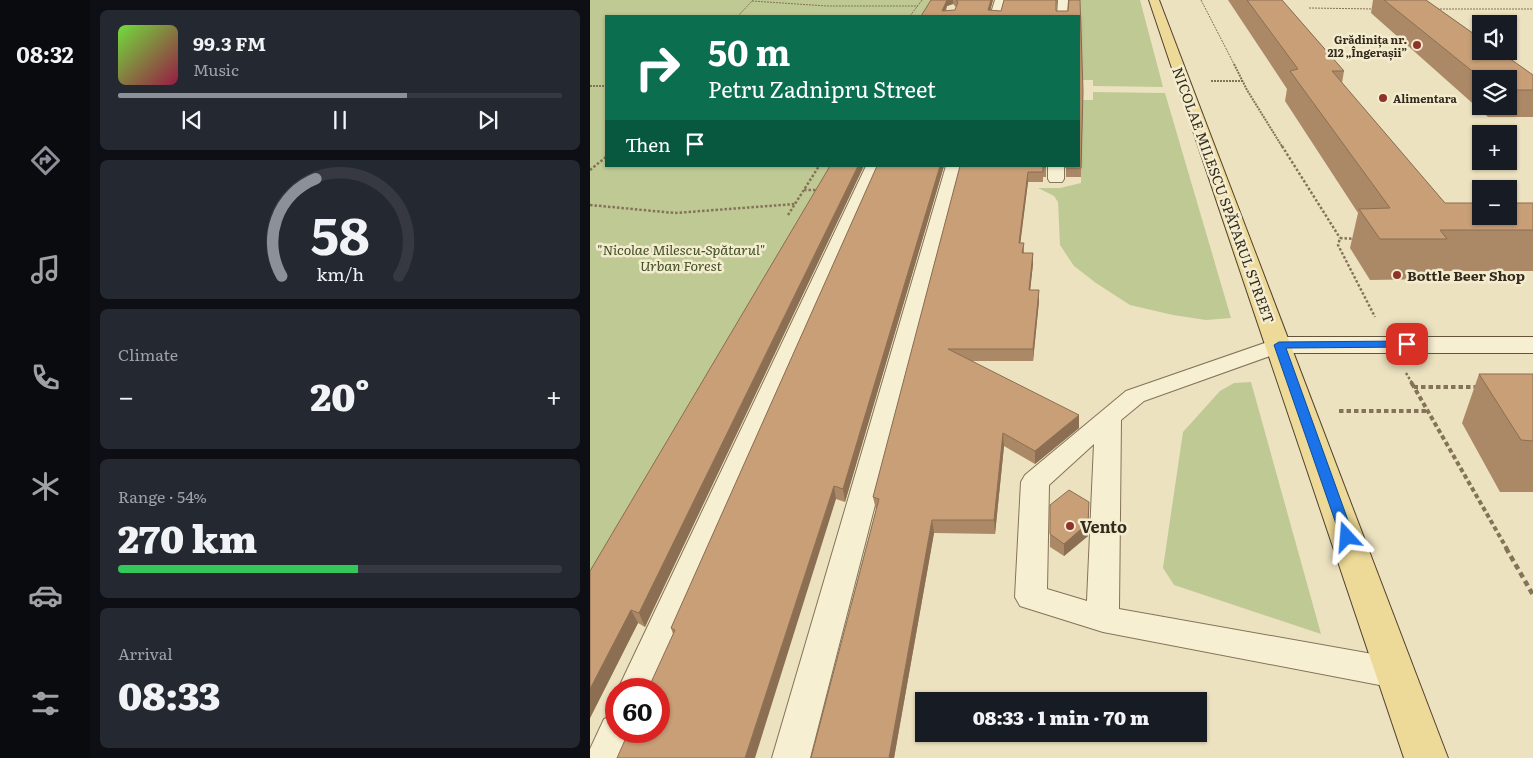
<!DOCTYPE html>
<html lang="en">
<head>
<meta charset="utf-8">
<style>
	:root { --surface:#171b24; --page:#242831; --text:#f1f3f6; --muted:#9ea1a6; --line:#363941; --accent:#8c9099 }
	body { margin:0; font-family:Literata,serif; background:var(--page); color:var(--text); height:100vh; display:flex; flex-direction:column; font-size:19px; white-space:nowrap }
	* { box-sizing:border-box; margin:0 }
	p { font-size:16px; color:var(--muted) }
	.icon { flex:none; width:28px; height:28px; fill:none; stroke:currentColor; stroke-width:2; stroke-linecap:round; stroke-linejoin:round }
	.map { position:relative; flex:1; overflow:hidden }
	.panel { display:flex; flex-direction:column; gap:10px; padding:10px; background:#0d0f14; width:500px }
	.panel>* { flex:none }
	.guide { position:absolute; left:15px; top:15px; width:475px; height:152px; border-radius:0px; box-shadow:0 1px 4px #0004; background:#0b6e4f; color:#fff; overflow:hidden }
	.controls { position:absolute; left:882px; top:15px; display:grid; gap:10px }
	.controls a { display:grid; place-items:center; width:45px; height:45px; border-radius:0px; background:var(--surface); box-shadow:0 1px 4px #0004; font-size:25px }
	.speed { position:absolute; left:15px; top:678px; display:flex; gap:10px; font-size:25px; font-weight:700; text-align:center }
	.speed>* { display:grid; place-content:center; width:65px; height:65px; border-radius:50%; background:var(--surface); box-shadow:0 1px 4px #0004; line-height:1 }
	.speed .limit { border:8px solid #d22; background:#fff; color:#111 }
	.pin { position:absolute; display:grid; place-items:center; width:42px; height:42px; color:#fff; margin:-21px; border-radius:10px; box-shadow:0 2px 8px #0006 }
	.me { position:absolute; width:55px; margin:-28px; rotate:341deg; stroke-linejoin:round; filter:drop-shadow(0 0 4px #0008) }
	.turn { display:flex; align-items:center; gap:18px; height:105px; padding:0 20px; font-size:22px }
	.turn .icon { width:65px; height:65px; stroke-width:2.5 }
	.turn b { display:block; font-size:35px; line-height:42px }
	.then { display:flex; align-items:center; height:48px; padding:0 20px; background:#0003; gap:10px; font-size:19px }
	.big { font-size:38px; font-weight:800; line-height:1.1 }
	.panel .card { flex:1; display:flex; flex-direction:column; justify-content:center; gap:8px; min-width:0; padding:0 18px; border-radius:8px; background:var(--page) }
	.panel .dial { align-items:center; gap:0 }
	.dial svg { height:130px; overflow:visible; fill:none; stroke:var(--line); stroke-width:7; stroke-linecap:round; text-anchor:middle }
	.dial text { fill:var(--text); stroke:none }
	.song { display:flex; align-items:center; gap:15px }
	.cover { width:60px; height:60px; border-radius:8px; background:linear-gradient(135deg,hsl(100 70% 55%),hsl(340 70% 35%)) }
	.played { height:5px; border-radius:2px; background:linear-gradient(90deg,var(--accent) 65%,var(--line) 65%) }
	.keys { display:flex; justify-content:space-around; direction:ltr }
	.heat { display:flex; justify-content:space-between; align-items:center; font-size:28px; direction:ltr }
	.charge { height:8px; border-radius:4px; background:linear-gradient(90deg,#34c759 54%,var(--line) 0) }
	.trip { position:absolute; left:325px; top:692px; width:292px; height:50px; border-radius:0px; background:var(--surface); box-shadow:0 1px 4px #0004; font-weight:800; line-height:50px; text-align:center }
	main { display:flex; flex:1; min-height:0 }
	.menu { display:flex; flex-direction:column; width:90px; justify-content:space-around; align-items:center; background:#090b0e; color:var(--muted) }
	.menu .icon { width:35px; height:35px }
	.menu .on { color:var(--accent) }
	.menu b { font-size:22px; color:var(--text) }
	.map>svg:first-child { display:block }
</style>
</head>
<body>
<main>
<nav class="menu">
<b>08:32</b>
<svg class="icon on" aria-label="directions" viewBox="0 0 24 24"><path d="M12 3l9 9-9 9-9-9zM9 14v-3h6M13 9l2 2-2 2"/></svg>
<svg class="icon" aria-label="music" viewBox="0 0 24 24"><path d="M9 18V5l10-2v13"/><circle cx="6" cy="18" r="3"/><circle cx="16" cy="16" r="3"/></svg>
<svg class="icon" aria-label="phone" viewBox="0 0 24 24"><path d="M5 4h4l2 5-3 2q2 4 5 5l2-3 5 2v4C11 20 4 13 5 4z"/></svg>
<svg class="icon" aria-label="climate" viewBox="0 0 24 24"><path d="M12 3v18M4 7l16 10M4 17L20 7"/></svg>
<svg class="icon" aria-label="car" viewBox="0 0 24 24"><path d="M5 17H2v-5l4-1 3-4h7l3 4 3 1v5h-3M9 17h6M6 11h13"/><circle cx="7" cy="17" r="2"/><circle cx="17" cy="17" r="2"/></svg>
<svg class="icon" aria-label="filters" viewBox="0 0 24 24"><path d="M4 7h16M4 17h16"/><circle cx="9" cy="7" r="2"/><circle cx="15" cy="17" r="2"/></svg>
</nav>
<section class="panel">
<div class="card">
<div class="song"><i class="cover"></i><div><b>99.3 FM</b><p>Music</p></div></div>
<div class="played"></div>
<div class="keys"><svg class="icon" aria-label="previous" viewBox="0 0 24 24"><path d="M18 5L8 12l10 7zM5 5v14"/></svg><svg class="icon" aria-label="pause" viewBox="0 0 24 24"><path d="M8 5v14M16 5v14"/></svg><svg class="icon" aria-label="next" viewBox="0 0 24 24"><path d="M6 5l10 7-10 7zM19 5v14"/></svg></div>
</div>
<div class="card dial"><svg viewBox="0 0 100 80">
<path d="M14 69A42 42 0 1 1 86 69"/>
<path d="M14 69A42 42 0 0 1 35 9" stroke="#8c9099"/>
<text x="50" y="56" font-size="32" font-weight="700">58</text>
<text x="50" y="72" font-size="11">km/h</text>
</svg></div>
<div class="card"><p>Climate</p>
<div class="heat"><a>−</a><b class="big">20°</b><a>+</a></div>
</div>
<div class="card"><p>Range · 54%</p><b class="big">270 km</b><div class="charge"></div></div>
<div class="card"><p>Arrival</p><b class="big">08:33</b></div>
</section>
<div class="map">
<svg width="943" height="758" viewBox="0 0 943 758">
	<rect width="100%" height="100%" fill="#ece2c0"/>
	<!-- green -->
	<path fill="#bfc994" d="M 0,0 L 346,0 L 336,16 L 16,16 L 16,166 L 248,166 L 0,597 Z
		M 490,0 L 550,0 L 573,87 L 503,86 L 503,80 L 492,80 Z
		M 503,92 L 575,93 L 641,318 L 616,320 L 583,315 L 540,305 L 506,283 L 484,266 L 470,245 L 468,202 L 464,196 L 448,188 L 470,188 L 491,183 L 492,100 L 503,100 Z
		M 661,382 L 731,634 L 584,585 L 573,568 L 593,432 L 630,391 L 644,383 Z"/>
	<g fill="none" stroke-linecap="round" stroke-linejoin="round">
		<defs>
			<path id="lane" d="M 405,0 L 415,0 L 410,16 L 400,16 Z
				M 468,0 L 478,0 L 477,16 L 467,16 Z
				M 276,166 L 292,166 L 64,689 L 28,689 Z
				M 356,166 L 372,166 L 220,758 L 182,758 Z
				M 458,166 L 474,166 L 474,179 L 472,182 L 460,182 L 458,179 Z
				M 689,338 L 697,340 L 700,345 L 697,350 L 554,401 L 531,420 L 529,609 L 805,658 L 817,662 L 822,673 L 817,684 L 805,688 L 513,632 L 430,606 L 425,597 L 431,482 L 435,475 L 536,391 ZM 504,444 L 497,601 L 457,589 L 459,485 Z
				M 26,714 L 26,731 L 45,731 L 34,758 L 0,758 L 0,749 L 14,719 Z"/>
			<path id="secondary" d="M 689,337 L 943,337 L 943,353 L 689,353 L 680,351 L 676,345 L 680,339 Z"/>
			<path id="primary" d="M 559,0 L 569,0 L 858,758 L 814,758 Z"/>
		</defs>
		<!-- lane casing -->
		<use href="#lane" stroke="#847359" stroke-width="2"/>
		<!-- secondary casing -->
		<use href="#secondary" stroke="#65543c" stroke-width="2"/>
		<!-- primary casing -->
		<use href="#primary" stroke="#51412d" stroke-width="2"/>
		<!-- path-far4 -->
		<path stroke="#847359" stroke-width="1" stroke-dasharray="2 1" stroke-linecap="butt" d="M 611,0 L 645,66
			M 162,1 L 237,6 L 328,6
			M 719,8 L 785,9
			M 844,9 L 943,9
			M 148,16 L 163,0
			M 320,16 L 332,0"/>
		<!-- path-far3 -->
		<path stroke="#847359" stroke-width="2" stroke-dasharray="2 1" stroke-linecap="butt" d="M 644,64 L 657,90 L 693,148
			M 621,81 L 652,81
			M 0,86 L 16,86"/>
		<!-- path-far2 -->
		<path stroke="#847359" stroke-width="2.5" stroke-dasharray="2.5 2" stroke-linecap="butt" d="M 692,146 L 750,238
			M 0,170 L 16,157
			M 214,190 L 229,190
			M 0,205 L 85,213 L 205,204
			M 198,215 L 229,166
			M 766,239 L 750,238 L 748,245 L 785,317
			M 816,373 L 822,383"/>
		<!-- path-far1 -->
		<path stroke="#847359" stroke-width="4" stroke-dasharray="4.5 3" stroke-linecap="butt" d="M 821,382 L 824,387
			M 888,387 L 824,387 L 917,549
			M 749,411 L 837,411"/>
		<!-- path -->
		<path stroke="#847359" stroke-width="4.5" stroke-dasharray="5.5 4" stroke-linecap="butt" d="M 916,548 L 943,595"/>
		<!-- lane -->
		<use href="#lane" fill="#f7efd2" fill-rule="evenodd"/>
		<!-- secondary -->
		<use href="#secondary" fill="#f7efd2" fill-rule="evenodd"/>
		<!-- primary -->
		<use href="#primary" fill="#eeda98" fill-rule="evenodd"/>
	</g>
	<!-- wall -->
	<path fill="#ac8966" fill-rule="evenodd" d="M 341,0 L 403,0 L 400,10 L 411,11 L 414,0 L 467,0 L 466,11 L 493,91 L 491,177 L 476,177 L 476,166 L 489,166 L 331,16 ZM 363,4 L 366,7 L 365,10 L 356,11 L 357,6 Z
		M 638,0 L 692,0 L 754,71 L 752,83 L 855,203 L 943,203 L 943,271 L 847,271 L 845,279 L 780,280 L 760,248 L 768,213 L 695,101 L 697,89 Z
		M 783,0 L 836,0 L 943,75 L 943,117 L 898,117 L 781,13 ZM 891,79 L 919,79 L 919,106 L 891,106 Z
		M 240,166 L 55,627 L 48,623 L 0,718 L 0,571 Z
		M 287,166 L 354,166 L 255,502 L 246,499 L 83,634 L 81,628 Z
		M 370,166 L 456,166 L 456,177 L 453,177 L 453,182 L 438,182 L 430,243 L 434,243 L 434,253 L 443,253 L 443,264 L 440,290 L 449,301 L 443,361 L 382,361 L 489,428 L 445,464 L 414,446 L 405,534 L 344,533 L 304,758 L 221,758 L 286,510 L 283,497 Z
		M 889,374 L 943,374 L 943,492 L 910,492 L 872,423 Z
		M 460,534 L 498,536 L 474,556 L 460,547 Z"/>
	<!-- shaded-wall -->
	<path fill="#8c6f53" d="M 357,0 L 363,0 L 363,4 L 357,6 L 353,16 L 352,11 Z
		M 401,0 L 403,0 L 399,16 L 398,10 Z
		M 268,166 L 274,166 L 55,627 L 49,613 Z
		M 350,166 L 354,166 L 255,502 L 253,489 Z
		M 438,172 L 438,182 L 429,254 L 429,243 Z
		M 443,253 L 443,264 L 439,301 L 439,290 Z
		M 449,290 L 449,301 L 443,361 L 443,349 Z
		M 489,415 L 489,428 L 445,464 L 445,451 Z
		M 413,433 L 414,446 L 405,534 L 404,520 Z
		M 244,486 L 246,499 L 165,758 L 155,758 Z
		M 499,502 L 498,536 L 474,556 L 474,544 Z
		M 342,520 L 344,533 L 304,758 L 299,758 Z
		M 41,610 L 48,623 L 0,718 L 0,689 Z"/>
	<!-- building -->
	<path fill="#c89f77" stroke="#8c6f53" d="M 341,0 L 357,0 L 352,11 L 365,10 L 368,2 L 366,0 L 401,0 L 398,10 L 411,11 L 414,0 L 466,0 L 466,11 L 478,11 L 479,0 L 490,0 L 493,91 L 491,168 L 476,168 L 476,166 L 489,166 L 489,16 L 331,16 Z
		M 657,0 L 692,0 L 754,71 L 742,71 L 855,203 L 891,203 L 891,216 L 919,216 L 919,203 L 943,203 L 943,230 L 850,230 L 857,239 L 790,239 L 769,209 L 800,208 L 700,71 L 708,69 Z
		M 794,0 L 836,0 L 891,39 L 891,51 L 909,51 L 943,75 L 943,90 L 919,90 L 919,79 L 892,79 Z
		M 240,166 L 268,166 L 49,613 L 41,610 L 0,689 L 0,571 Z
		M 287,166 L 350,166 L 253,489 L 244,486 L 155,758 L 27,758 L 39,731 L 69,731 L 69,689 L 58,689 L 85,630 L 81,628 Z
		M 370,166 L 456,166 L 456,167 L 453,167 L 453,172 L 438,172 L 429,243 L 434,243 L 432,253 L 443,253 L 439,290 L 449,290 L 443,349 L 358,349 L 489,415 L 445,451 L 413,433 L 404,520 L 342,520 L 299,758 L 221,758 L 289,499 L 283,497 Z
		M 889,374 L 943,374 L 943,441 L 931,440 Z
		M 479,490 L 499,502 L 498,523 L 474,544 L 460,534 L 460,505 Z"/>
	<!-- route -->
	<path fill="#1a73e8" stroke="#114b97" d="M 817,341 L 821,342 L 822,344 L 821,347 L 696,348 L 764,537 L 762,541 L 757,543 L 752,541 L 684,345 L 689,342 Z"/>
	<!-- markers -->
	<g fill="#90322b" stroke="#f3eccf" stroke-width="2">
		<circle cx="827" cy="45" r="5"/>
		<circle cx="793" cy="98" r="5"/>
		<circle cx="807" cy="275" r="5"/>
		<circle cx="480" cy="526" r="5"/>
	</g>
	<g text-anchor="middle" dominant-baseline="central" stroke-width="5" stroke-linejoin="round" paint-order="stroke">
		<!-- far-poi labels -->
		<g font-size="11" font-weight="bold" fill="#342a1c" stroke="#f3eccf" text-anchor="end">
			<text x="817" y="39">Grădinița nr.<tspan x="817" dy="13">212 „Îngerașii”</tspan></text>
			<text x="803" y="98" text-anchor="start">Alimentara</text>
		</g>
		<!-- street labels -->
		<g font-size="14" fill="#342a1c" stroke="#f3eccf">
			<text transform="translate(634 195) rotate(70)">NICOLAE MILESCU SPĂTARUL STREET</text>
		</g>
		<!-- park labels -->
		<g font-size="14" font-style="italic" fill="#414f24" stroke="#f3eccf">
			<text x="91" y="249">"Nicolae Milescu-Spătarul"<tspan x="91" dy="16">Urban Forest</tspan></text>
		</g>
		<!-- poi labels -->
		<g font-size="14" font-weight="bold" fill="#342a1c" stroke="#f3eccf" text-anchor="start">
			<text x="817" y="275">Bottle Beer Shop</text>
		</g>
		<!-- near-poi labels -->
		<g font-size="16" font-weight="bold" fill="#342a1c" stroke="#f3eccf" text-anchor="start">
			<text x="490" y="526">Vento</text>
		</g>
	</g>
</svg>
<div class="controls">
<a><svg class="icon" aria-label="sound" viewBox="0 0 24 24"><path d="M4 9h4l5-4v14l-5-4H4zM17 9q2 3 0 6"/></svg></a>
<a><svg class="icon" aria-label="layers" viewBox="0 0 24 24"><path d="M12 4l9 5-9 5-9-5zM3 14l9 5 9-5"/></svg></a>
<a>+</a>
<a>−</a>
</div>
<div class="speed"><div class="limit">60</div></div>
<div class="pin" style="left:817px;top:344px;background:#d93025"><svg class="icon" aria-label="arrive" viewBox="0 0 24 24"><path d="M6 21V4h12l-3 4 3 4H6"/></svg></div>
<svg class="me" style="left:757px;top:537px" viewBox="-20 -20 40 40"><path d="M0-17L14 15 0 8-14 15z" fill="#1a73e8" stroke="#fff" stroke-width="4"/></svg>
<div class="trip">08:33 · 1 min · 70 m</div>
<div class="guide">
<div class="turn"><svg class="icon" aria-label="right" viewBox="0 0 24 24"><path d="M7 20v-9h11M14 6l5 5-5 5"/></svg><div><b>50 m</b>Petru Zadnipru Street</div></div>
<div class="then">Then<svg class="icon" aria-label="arrive" viewBox="0 0 24 24"><path d="M6 21V4h12l-3 4 3 4H6"/></svg></div>
</div>
</div>
</main>
</body>
</html>
